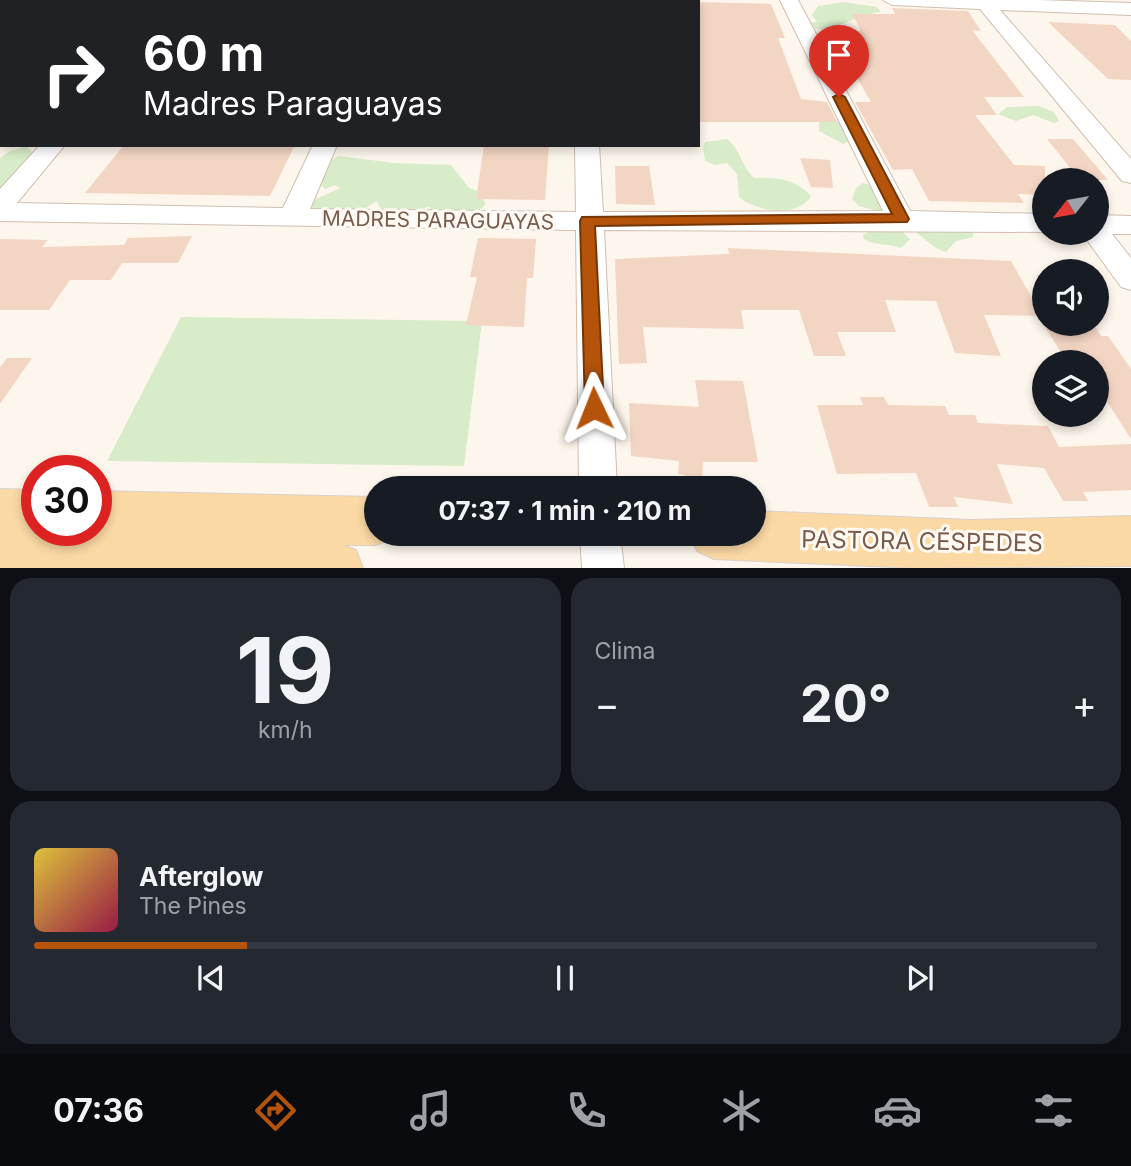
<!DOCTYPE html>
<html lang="es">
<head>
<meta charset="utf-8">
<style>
	:root { --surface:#171b24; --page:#242831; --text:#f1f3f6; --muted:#9ea1a6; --line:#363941; --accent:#b45309 }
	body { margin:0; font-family:Inter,sans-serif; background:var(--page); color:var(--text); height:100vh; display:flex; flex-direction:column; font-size:26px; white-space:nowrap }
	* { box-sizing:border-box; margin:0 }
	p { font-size:23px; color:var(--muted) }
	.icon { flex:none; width:38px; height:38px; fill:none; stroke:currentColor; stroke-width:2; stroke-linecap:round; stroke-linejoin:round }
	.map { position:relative; height:568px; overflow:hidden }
	.drawer { display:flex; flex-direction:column; gap:10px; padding:10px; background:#0d0f14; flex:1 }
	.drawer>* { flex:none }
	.top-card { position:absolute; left:0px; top:0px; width:700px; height:147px; box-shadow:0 4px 10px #0003; background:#202124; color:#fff; overflow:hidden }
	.needle { width:46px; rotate:239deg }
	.fabs { position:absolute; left:1032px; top:168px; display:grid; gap:14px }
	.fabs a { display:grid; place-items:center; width:77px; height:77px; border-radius:50%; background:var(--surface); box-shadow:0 4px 10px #0003; font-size:35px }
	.speed { position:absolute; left:21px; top:455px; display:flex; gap:14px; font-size:35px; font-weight:700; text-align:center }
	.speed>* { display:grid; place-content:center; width:91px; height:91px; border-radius:50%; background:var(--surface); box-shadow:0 4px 10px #0003; line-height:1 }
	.speed .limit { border:10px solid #d22; background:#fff; color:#111 }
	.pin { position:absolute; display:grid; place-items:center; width:60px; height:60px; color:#fff; margin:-72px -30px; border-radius:50% 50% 50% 0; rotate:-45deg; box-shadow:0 0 7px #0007 }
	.pin .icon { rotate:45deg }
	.me { position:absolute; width:77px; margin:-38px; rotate:358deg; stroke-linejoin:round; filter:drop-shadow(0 0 5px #0008) }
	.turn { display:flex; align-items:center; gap:24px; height:147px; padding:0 28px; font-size:32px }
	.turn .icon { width:91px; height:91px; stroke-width:2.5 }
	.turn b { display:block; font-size:49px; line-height:60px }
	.big { font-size:52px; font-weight:700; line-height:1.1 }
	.drawer .card { flex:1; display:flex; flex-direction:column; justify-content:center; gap:10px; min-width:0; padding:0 24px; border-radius:21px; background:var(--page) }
	.drawer .dial { align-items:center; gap:0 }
	.dial b { font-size:91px; line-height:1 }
	.song { display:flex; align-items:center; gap:21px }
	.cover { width:84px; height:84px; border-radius:10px; background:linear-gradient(135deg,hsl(50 70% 55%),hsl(340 70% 35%)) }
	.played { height:7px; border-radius:4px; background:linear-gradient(90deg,var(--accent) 20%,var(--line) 20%) }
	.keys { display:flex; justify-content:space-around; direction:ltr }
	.heat { display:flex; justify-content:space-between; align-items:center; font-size:38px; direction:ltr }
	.drawer .tiles { flex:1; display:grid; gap:10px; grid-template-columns:1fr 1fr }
	.card:last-child { grid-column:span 2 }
	.trip { position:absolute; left:364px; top:476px; width:402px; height:70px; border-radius:35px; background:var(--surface); box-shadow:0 4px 10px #0003; font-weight:700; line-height:70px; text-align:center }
	.tabs { display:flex; height:112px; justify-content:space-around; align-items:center; background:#090b0e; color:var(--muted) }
	.tabs .icon { width:49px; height:49px }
	.tabs .active { color:var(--accent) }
	.tabs b { font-size:32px; color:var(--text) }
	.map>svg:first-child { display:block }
</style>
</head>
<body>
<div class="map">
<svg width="1131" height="568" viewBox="0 0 1131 568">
	<rect width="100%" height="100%" fill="#fdf6ec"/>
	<!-- green -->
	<path fill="#d8ecc9" d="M 843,2 L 877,7 L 881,12 C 854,14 838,33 810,28 L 806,23 L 817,22 L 812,15 L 818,6 Z
		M 1038,106 L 1054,112 L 1059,121 L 1054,123 L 1033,115 L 1016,121 L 998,114 L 1007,107 Z
		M 819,119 L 831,119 L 848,126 L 852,140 L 843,144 L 819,131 Z
		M 727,139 C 741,150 741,166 754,178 C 776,177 796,179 811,196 C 799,218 756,212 739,197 L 737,174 L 727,163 L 715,165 L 705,161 L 703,148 L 705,142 Z
		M 27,146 L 33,154 L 0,197 L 0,158 L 10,151 Z
		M 339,156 L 395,163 L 451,165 L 469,188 L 479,192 L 486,204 L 472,217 L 433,214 L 429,206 L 417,212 L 382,211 L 377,201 L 359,212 L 310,213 L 310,206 L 316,199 L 340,188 L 335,185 L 325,189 L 317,181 L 326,162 Z
		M 863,183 L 882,189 L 889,214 L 859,206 L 852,199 L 856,188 Z
		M 937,211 L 973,231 L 973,237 L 956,241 L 946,252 L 936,248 L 909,227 L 924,213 Z
		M 887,229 L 899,229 L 910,239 L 901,248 C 889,243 872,246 863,238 L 863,235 L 870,231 L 882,232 Z
		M 181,317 L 482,321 L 464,466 L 107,461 Z"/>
	<!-- building -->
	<path fill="#f3d5c3" d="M 698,2 L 771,4 L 785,38 L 778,38 L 801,99 L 827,102 L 837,122 L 698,122 Z
		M 892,8 L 968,11 L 981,31 L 972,30 L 1024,97 L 984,97 L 997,115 L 975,115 L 1014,165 L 1045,166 L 1045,195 L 1018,194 L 1024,203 L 929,201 L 912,169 L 893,170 L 855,102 L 871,102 L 830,31 L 861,31 L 852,14 L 895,14 Z
		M 1048,22 L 1115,25 L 1131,41 L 1131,80 L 1108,79 Z
		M 1047,139 L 1073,139 L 1108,180 L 1080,180 Z
		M 124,145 L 295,145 L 270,196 L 85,193 Z
		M 484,145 L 549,145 L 545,200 L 476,199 Z
		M 800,158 L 830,160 L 833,188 L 811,187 Z
		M 615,166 L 649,166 L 655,205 L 616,204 Z
		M 192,236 L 178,263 L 122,263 L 111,280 L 70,280 L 49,310 L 0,310 L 0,239 L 48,240 L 42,247 L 124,245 L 128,238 Z
		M 478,238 L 536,239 L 533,278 L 527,278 L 524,327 L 466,325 L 477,277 L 470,277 Z
		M 728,248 L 1011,261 L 1042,316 L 984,315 L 1001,356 L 955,353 L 936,301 L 885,300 L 896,332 L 837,332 L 846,356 L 814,356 L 799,310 L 741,310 L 744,329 L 643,327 L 647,363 L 619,364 L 615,259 L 729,254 Z
		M 1043,324 L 1093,324 L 1101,336 L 1108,336 L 1131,369 L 1131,439 L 1102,394 L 1097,394 L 1097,362 L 1067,362 Z
		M 7,358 L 32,358 L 0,404 L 0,367 Z
		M 695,380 L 743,381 L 758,462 L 703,462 L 702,479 L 678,474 L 679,461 L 631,456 L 629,403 L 699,407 Z
		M 860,397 L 884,397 L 888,405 L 945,406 L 949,415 L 975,415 L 978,423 L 1048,426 L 1059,447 L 1131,444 L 1131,490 L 1083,492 L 1088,501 L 1063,501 L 1044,468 L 997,464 L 1013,504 L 954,497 L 958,507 L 929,507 L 916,473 L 837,474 L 817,405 L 863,405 Z"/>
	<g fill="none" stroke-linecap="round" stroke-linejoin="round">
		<defs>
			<path id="minor" d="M 170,0 L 189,0 L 169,2 Z
				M 380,0 L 398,0 L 379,2 Z
				M 427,0 L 445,0 L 426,2 Z
				M 577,0 L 595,0 L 595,2 L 577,2 Z
				M 780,0 L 798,0 L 910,211 L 1045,214 L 1045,232 L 604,230 L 617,488 L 579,488 L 576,230 L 0,221 L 0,189 L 40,145 L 65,145 L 17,203 L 283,208 L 313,145 L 337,145 L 310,209 L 576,212 L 575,145 L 599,145 L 603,212 L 883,211 Z
				M 883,0 L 1038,0 L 1131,3 L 1131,15 L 1000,10 L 1131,159 L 1131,183 L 1122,181 L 980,9 L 892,5 Z
				M 1097,215 L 1131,216 L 1131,234 L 1112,234 L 1131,258 L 1131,290 L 1121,287 L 1082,233 L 1097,233 Z
				M 580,534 L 620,534 L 624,568 L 582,568 Z"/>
			<path id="major" d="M 0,489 L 37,490 L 37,530 L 54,530 L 43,536 L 90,537 L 78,530 L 96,530 L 96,491 L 376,497 L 376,534 L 395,534 L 393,538 L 376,545 L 343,545 L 356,550 L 363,568 L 0,568 Z
				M 754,511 L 972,520 L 1131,516 L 1131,566 L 915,568 L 714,559 L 697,551 L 689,534 L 754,534 Z"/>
		</defs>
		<!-- minor casing -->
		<use href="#minor" stroke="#d1beb0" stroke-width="2"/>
		<!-- major casing -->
		<use href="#major" stroke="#dad1cd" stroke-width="2"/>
		<!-- minor -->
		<use href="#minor" fill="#fff" fill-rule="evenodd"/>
		<!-- major -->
		<use href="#major" fill="#fbd9a5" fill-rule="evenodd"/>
	</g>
	<!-- route -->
	<path fill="#b45309" stroke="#753606" stroke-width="2" d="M 839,94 L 845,97 L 909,219 L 907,222 L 595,226 L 604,408 L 601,414 L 594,416 L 588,414 L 585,408 L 580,221 L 582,217 L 892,214 L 833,97 Z"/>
	<g text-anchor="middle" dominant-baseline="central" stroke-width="6" stroke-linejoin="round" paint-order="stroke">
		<!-- street labels -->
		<g font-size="21" fill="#7a5c4d" stroke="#fffaf3">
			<text transform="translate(438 220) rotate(1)">MADRES PARAGUAYAS</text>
		</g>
		<!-- near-street labels -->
		<g font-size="24" fill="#7a5c4d" stroke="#fffaf3">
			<text transform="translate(922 541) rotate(1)">PASTORA CÉSPEDES</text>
		</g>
	</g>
</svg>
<div class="fabs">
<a><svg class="needle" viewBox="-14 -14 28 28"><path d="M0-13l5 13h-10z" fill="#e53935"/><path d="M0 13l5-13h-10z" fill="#9ea1a6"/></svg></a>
<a><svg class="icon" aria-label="sound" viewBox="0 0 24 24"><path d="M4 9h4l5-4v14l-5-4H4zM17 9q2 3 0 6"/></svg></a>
<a><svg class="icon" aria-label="layers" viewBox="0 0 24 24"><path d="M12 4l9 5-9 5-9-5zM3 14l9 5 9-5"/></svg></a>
</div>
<div class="speed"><div class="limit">30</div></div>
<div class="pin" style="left:839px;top:97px;background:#d93025"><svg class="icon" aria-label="arrive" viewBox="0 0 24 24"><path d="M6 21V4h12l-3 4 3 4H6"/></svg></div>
<svg class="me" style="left:594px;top:408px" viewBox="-20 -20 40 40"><path d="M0-17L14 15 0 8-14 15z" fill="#b45309" stroke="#fff" stroke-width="4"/></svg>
<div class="trip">07:37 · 1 min · 210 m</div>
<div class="top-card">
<div class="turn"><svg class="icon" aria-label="right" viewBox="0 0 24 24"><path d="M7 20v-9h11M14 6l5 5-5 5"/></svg><div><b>60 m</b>Madres Paraguayas</div></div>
</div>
</div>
<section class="drawer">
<div class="tiles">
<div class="card dial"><b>19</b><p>km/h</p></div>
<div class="card"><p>Clima</p>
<div class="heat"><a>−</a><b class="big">20°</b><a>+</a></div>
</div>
<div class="card">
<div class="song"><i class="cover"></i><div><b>Afterglow</b><p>The Pines</p></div></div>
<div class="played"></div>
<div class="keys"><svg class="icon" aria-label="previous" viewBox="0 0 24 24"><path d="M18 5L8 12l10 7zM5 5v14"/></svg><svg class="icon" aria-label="pause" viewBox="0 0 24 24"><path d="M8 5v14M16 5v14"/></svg><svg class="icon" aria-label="next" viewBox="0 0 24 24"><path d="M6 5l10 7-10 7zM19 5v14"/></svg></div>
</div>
</div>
</section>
<nav class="tabs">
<b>07:36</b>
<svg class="icon active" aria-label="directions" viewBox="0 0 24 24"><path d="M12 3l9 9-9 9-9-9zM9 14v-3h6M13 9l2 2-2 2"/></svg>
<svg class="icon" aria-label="music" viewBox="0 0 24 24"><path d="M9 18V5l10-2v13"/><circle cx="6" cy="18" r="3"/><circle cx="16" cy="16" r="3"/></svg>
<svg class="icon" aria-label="phone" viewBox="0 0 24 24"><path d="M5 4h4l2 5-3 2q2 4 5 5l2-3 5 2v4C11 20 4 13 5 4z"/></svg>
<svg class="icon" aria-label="climate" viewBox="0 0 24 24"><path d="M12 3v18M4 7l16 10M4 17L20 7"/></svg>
<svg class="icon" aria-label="car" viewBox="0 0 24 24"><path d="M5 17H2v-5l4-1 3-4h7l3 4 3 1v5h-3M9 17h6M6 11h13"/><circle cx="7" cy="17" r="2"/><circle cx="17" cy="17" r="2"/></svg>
<svg class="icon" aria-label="filters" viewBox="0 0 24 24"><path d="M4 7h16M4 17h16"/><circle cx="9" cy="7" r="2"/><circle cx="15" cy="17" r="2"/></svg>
</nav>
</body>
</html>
